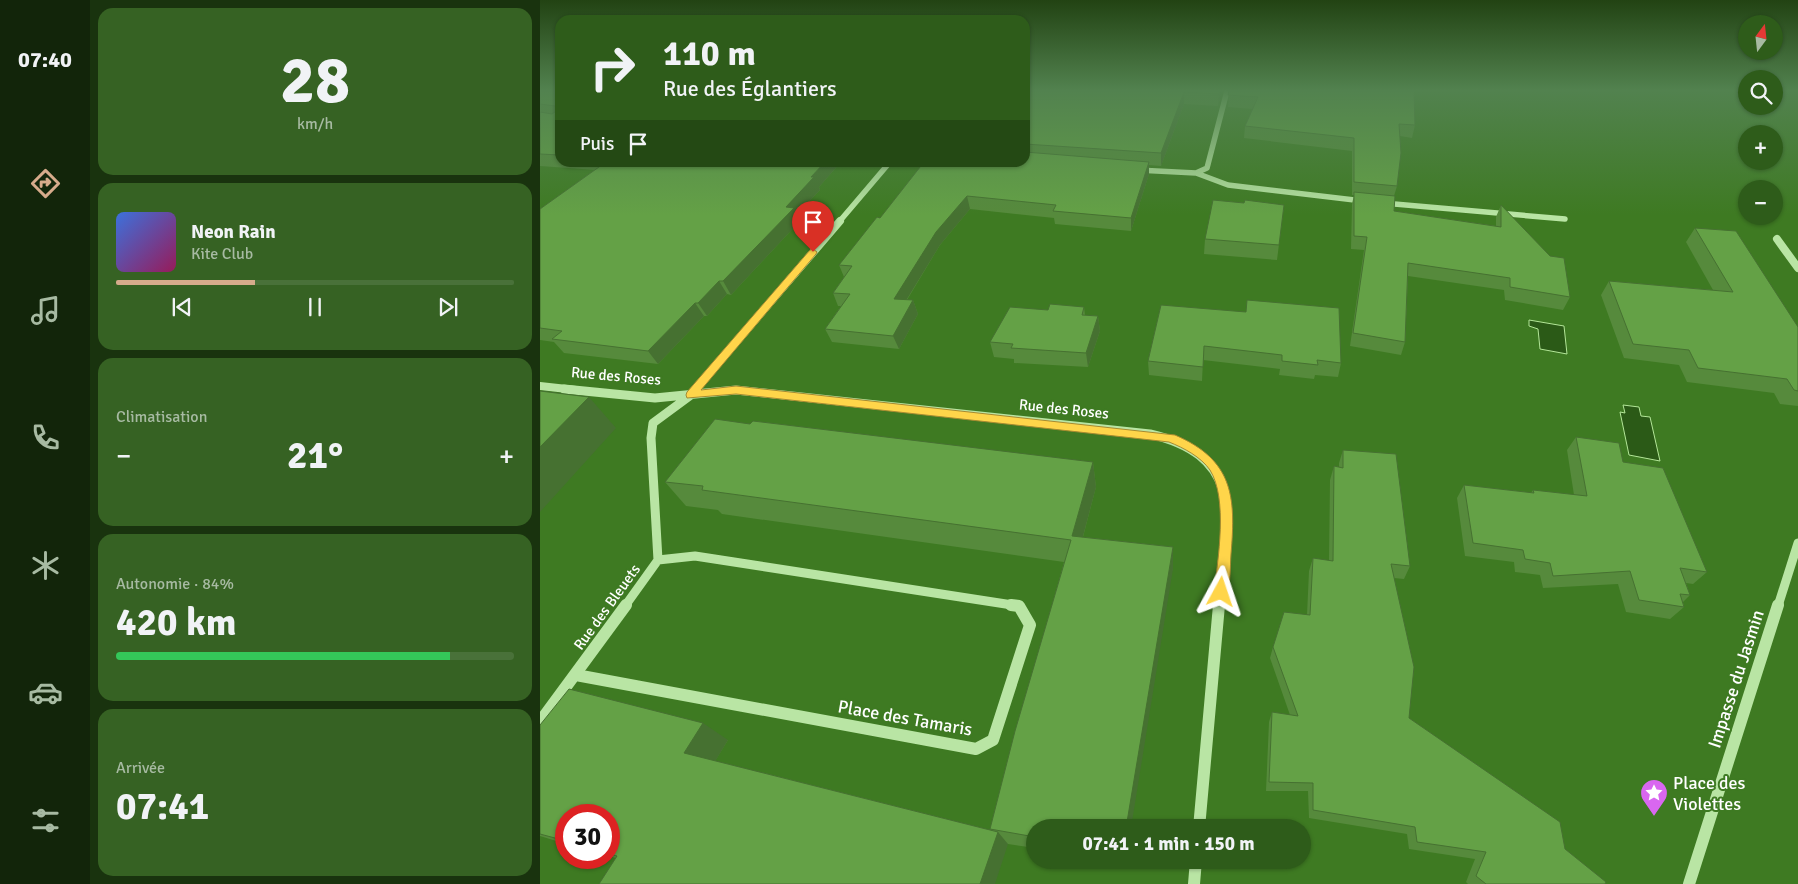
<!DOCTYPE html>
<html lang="fr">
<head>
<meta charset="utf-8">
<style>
	:root { --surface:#2e5c1a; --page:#366223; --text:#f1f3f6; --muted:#a7baa2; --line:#497139; --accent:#d6ab8b }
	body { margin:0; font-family:Signika,sans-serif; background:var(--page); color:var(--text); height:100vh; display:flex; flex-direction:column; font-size:19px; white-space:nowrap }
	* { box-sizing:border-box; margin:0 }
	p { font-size:16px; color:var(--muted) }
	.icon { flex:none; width:28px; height:28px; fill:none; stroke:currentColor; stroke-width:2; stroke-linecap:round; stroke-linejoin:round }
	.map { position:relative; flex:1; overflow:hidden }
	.details { display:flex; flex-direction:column; gap:8px; padding:8px; background:#19330e; width:450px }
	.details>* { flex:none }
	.hud { position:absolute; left:15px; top:15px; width:475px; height:152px; border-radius:15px; box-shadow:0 1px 4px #0004; background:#2e5c1a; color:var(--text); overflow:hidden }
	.needle { width:32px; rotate:15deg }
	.tools { position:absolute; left:1198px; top:15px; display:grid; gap:10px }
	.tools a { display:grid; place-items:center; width:45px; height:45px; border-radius:50%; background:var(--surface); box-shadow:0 1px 4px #0004; font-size:25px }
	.speed { position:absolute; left:15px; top:804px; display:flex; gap:10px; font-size:25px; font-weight:700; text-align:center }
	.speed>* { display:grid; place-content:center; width:65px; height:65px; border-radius:50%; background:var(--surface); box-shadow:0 1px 4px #0004; line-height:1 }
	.speed .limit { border:8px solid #d22; background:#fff; color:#111 }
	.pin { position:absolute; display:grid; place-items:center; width:42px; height:42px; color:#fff; margin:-51px -21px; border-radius:50% 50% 50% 0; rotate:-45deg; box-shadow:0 0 5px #0007 }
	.pin .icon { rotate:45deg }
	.me { position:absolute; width:55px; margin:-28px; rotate:5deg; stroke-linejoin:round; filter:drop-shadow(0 0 4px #0008) }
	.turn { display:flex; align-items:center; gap:18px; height:105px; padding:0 25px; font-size:22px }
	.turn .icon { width:65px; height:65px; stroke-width:2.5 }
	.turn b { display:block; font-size:35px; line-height:42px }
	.then { display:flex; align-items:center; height:48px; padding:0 25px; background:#0003; gap:10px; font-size:19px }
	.big { font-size:38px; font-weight:800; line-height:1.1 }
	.details .tile { flex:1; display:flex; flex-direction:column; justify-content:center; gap:8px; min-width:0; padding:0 18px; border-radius:15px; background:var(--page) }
	.details .dial { align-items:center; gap:0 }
	.dial b { font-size:65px; line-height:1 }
	.song { display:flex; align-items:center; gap:15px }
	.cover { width:60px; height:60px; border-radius:8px; background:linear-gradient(135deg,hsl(220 70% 55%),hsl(330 70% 35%)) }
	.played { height:5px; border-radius:2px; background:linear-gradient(90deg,var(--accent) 35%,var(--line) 35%) }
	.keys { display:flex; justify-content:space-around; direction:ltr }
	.heat { display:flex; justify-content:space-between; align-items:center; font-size:28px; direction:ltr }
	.charge { height:8px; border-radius:4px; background:linear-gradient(90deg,#34c759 84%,var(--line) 0) }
	.trip { position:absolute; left:486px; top:819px; width:285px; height:50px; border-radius:25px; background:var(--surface); box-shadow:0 1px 4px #0004; font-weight:800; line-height:50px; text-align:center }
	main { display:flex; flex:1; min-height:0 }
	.tabs { display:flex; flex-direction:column; width:90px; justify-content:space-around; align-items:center; background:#12250a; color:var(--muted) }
	.tabs .icon { width:35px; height:35px }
	.tabs .on { color:var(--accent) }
	.tabs b { font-size:22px; color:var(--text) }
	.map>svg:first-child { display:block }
</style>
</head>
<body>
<main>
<nav class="tabs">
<b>07:40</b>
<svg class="icon on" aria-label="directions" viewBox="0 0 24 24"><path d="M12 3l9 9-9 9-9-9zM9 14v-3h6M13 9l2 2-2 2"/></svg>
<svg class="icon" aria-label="music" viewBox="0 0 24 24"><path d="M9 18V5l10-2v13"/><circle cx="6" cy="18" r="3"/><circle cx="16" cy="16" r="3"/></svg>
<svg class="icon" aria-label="phone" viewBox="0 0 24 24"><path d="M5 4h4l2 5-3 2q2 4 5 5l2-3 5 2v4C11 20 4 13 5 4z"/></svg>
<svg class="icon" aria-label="climate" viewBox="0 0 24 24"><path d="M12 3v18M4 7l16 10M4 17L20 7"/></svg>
<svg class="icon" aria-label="car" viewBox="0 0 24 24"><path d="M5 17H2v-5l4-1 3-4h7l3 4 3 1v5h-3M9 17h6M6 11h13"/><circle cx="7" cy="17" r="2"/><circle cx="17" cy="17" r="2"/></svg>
<svg class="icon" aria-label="filters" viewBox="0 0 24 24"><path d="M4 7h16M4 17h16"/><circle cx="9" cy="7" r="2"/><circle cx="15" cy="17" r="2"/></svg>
</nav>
<section class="details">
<div class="tile dial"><b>28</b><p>km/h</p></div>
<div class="tile">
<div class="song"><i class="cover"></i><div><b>Neon Rain</b><p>Kite Club</p></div></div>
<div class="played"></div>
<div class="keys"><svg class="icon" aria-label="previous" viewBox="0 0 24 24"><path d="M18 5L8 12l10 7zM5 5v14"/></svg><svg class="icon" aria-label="pause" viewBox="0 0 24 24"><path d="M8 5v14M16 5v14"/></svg><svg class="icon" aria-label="next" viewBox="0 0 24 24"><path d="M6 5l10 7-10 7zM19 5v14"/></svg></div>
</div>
<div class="tile"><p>Climatisation</p>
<div class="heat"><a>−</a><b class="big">21°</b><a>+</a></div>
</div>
<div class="tile"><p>Autonomie · 84%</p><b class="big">420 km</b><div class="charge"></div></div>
<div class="tile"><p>Arrivée</p><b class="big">07:41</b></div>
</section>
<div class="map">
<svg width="1258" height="884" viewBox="0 0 1258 884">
	<rect width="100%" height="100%" fill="#3e7a22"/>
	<!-- water -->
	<path fill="#2b5a17" stroke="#b3e698" d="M 989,320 L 1024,326 L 1027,354 L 1000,349 L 998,329 L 989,326 Z
		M 1083,405 L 1099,407 L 1101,416 L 1110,417 L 1120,461 L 1089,455 L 1080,412 L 1085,413 Z"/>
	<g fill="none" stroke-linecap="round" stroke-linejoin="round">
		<!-- minor-far3 -->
		<path stroke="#b9e5a4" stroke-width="5.5" d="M 597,170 L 656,173 L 667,168 L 687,91
			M 656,173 L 688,185 L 823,201
			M 843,203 L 1025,219
			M 299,222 L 350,162"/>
		<!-- minor-far2 -->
		<path stroke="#b9e5a4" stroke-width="8" d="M 1237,239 L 1258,268
			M 0,386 L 36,390
			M 155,390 L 300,221"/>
		<!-- minor-far1 -->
		<path stroke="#b9e5a4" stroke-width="9" d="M 24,389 L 115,398 L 196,390 L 610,434 C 710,457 687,527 679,606
			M 118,560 L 155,556 L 479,606
			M 85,606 L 118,560 L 111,438 L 113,423 L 151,395 L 157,389
			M 1238,606 L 1258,543"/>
		<!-- minor -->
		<path stroke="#b9e5a4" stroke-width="12" d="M 36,675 L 436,749 L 453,740 L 490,625 L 479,606 L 471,605
			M 0,722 L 86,605
			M 659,828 L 679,605
			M 654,884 L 656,860
			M 1149,884 L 1238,605"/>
	</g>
	<!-- wall -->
	<path fill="#568a3c" d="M 0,91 L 20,91 L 20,162 L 301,162 L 279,187 L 280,190 L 257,214 L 260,221 L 191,295 L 187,294 L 167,316 L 164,316 L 118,364 L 24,353 L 14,342 L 0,340 L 0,209 L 56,170 L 0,166 Z
		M 485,91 L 682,91 L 678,106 L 644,104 L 621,166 L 609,165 L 609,174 L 591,231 L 515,224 L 514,218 L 430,209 L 400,245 L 367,300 L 373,300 L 378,314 L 359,349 L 292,342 L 285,329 L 301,306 L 298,306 L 293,293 L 304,277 L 299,265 L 340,218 L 485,162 Z
		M 689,91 L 875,125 L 872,138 L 860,136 L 857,186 L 854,196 L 854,211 L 956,226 L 956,217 L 961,205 L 1030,297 L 1023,310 L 965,300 L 964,290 L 868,276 L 865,342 L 861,355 L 810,346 L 824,250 L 811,249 L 812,204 L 814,195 L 812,195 L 812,151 L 704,138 L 705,126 L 713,109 L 688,107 Z
		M 704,203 L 744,205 L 737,260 L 664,254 L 665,239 Z
		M 1155,228 L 1258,327 L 1258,406 L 1240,404 L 1234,393 L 1147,382 L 1139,365 L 1084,358 L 1061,295 L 1069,281 L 1173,290 L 1146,242 Z
		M 621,305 L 801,363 L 798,377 L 775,375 L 774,379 L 739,375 L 740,369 L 663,360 L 662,381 L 609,375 L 608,361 Z
		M 544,307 L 545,315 L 558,316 L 560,331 L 548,367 L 474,363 L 474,359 L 454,357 L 450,342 L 508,310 Z
		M 210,424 L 553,462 L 556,487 L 543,537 L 633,547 L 633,569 L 495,828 L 495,848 L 468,844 L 76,858 L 69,856 L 69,815 L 26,815 L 26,844 L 0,836 L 0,725 L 188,740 L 175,761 L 450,830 L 524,562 L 182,514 L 178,510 L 146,506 L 125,482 Z
		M 1036,437 L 1083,462 L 1167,572 L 1153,584 L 1146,583 L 1150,595 L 1143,602 L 1144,607 L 1130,619 L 1086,612 L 1078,584 L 1003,588 L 1000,575 L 975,572 L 974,562 L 925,556 L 917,498 L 924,485 L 991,493 L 993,490 L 1034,495 L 1027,450 Z
		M 803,450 L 870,566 L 864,579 L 854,578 L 869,718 L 1025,849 L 1065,884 L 928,884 L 926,882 L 935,859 L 869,849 L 867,834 L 769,818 L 768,791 L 726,791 L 729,722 L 732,712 L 750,715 L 730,658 L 733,647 L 767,615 L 769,571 L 773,558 L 789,561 L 790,480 L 794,466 L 799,467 L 799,463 Z
		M 569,860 L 585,860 L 585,863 Z"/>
	<!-- shaded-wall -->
	<path fill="#467131" d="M 680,91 L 682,91 L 678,106 L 679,94 Z
		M 644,92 L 644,104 L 621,166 L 621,153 Z
		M 285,162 L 301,162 L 279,187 L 280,190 L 257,214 L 260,221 L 191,295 L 183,281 L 271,177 Z
		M 609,162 L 609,174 L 591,231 L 591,218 Z
		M 427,196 L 430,209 L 400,245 L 359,312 L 354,299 L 396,232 Z
		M 179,281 L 187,294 L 167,316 L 158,303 Z
		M 373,300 L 378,314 L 359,349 L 353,336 Z
		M 155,303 L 164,316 L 118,364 L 108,351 Z
		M 558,316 L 560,331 L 548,367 L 546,353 Z
		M 49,397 L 76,428 L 0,512 L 0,447 Z
		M 553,462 L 556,487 L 537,559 L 532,536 Z
		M 633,547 L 633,569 L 591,828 L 586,828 Z
		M 163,723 L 188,740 L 170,770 L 144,753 Z
		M 458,832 L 468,844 L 455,884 L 440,884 Z"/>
	<!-- building -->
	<path fill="#64a146" stroke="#467131" d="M 0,91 L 20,91 L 20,155 L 0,154 L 0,112 L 12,114 L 16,111 L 15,106 L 0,104 Z
		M 485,91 L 680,91 L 679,94 L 644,92 L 621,153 L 485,144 Z
		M 689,91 L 874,91 L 875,125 L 859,124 L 861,153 L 857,186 L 814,182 L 814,138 L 705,126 L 718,97 L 688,95 Z
		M 485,152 L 609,162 L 591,218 L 513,211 L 516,205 L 427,196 L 396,232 L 354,299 L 373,300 L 353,336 L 285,329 L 310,294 L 293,293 L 312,266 L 299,265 L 337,217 L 340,218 L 384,162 L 485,162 Z
		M 66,162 L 285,162 L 271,177 L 274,177 L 246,207 L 254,208 L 183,281 L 179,281 L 158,303 L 155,303 L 108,351 L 12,339 L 22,331 L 0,328 L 0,209 Z
		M 814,192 L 855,196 L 854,211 L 961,227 L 961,205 L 1010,256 L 1024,258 L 1030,297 L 970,287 L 970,278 L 868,263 L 865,342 L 813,333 L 827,237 L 814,236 Z
		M 673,200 L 704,203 L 705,200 L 744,205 L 739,245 L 665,239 Z
		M 1155,228 L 1196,231 L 1258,327 L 1258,391 L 1254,390 L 1247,379 L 1158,368 L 1149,350 L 1093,344 L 1069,281 L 1193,292 Z
		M 707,300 L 799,308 L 801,363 L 777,360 L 778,365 L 742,361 L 742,355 L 664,346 L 663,367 L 608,361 L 621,305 L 706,312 Z
		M 510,304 L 544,307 L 542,315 L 558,316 L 546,353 L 471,348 L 473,344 L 450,342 L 470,307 L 508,310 Z
		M 0,391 L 49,397 L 0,447 Z
		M 175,419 L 210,424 L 213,421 L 553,462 L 532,536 L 633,547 L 586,828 L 495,828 L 495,837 L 450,829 L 475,731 L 531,540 L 162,490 L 163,486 L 125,482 Z
		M 1036,437 L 1079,443 L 1083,462 L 1123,468 L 1167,572 L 1140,568 L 1150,595 L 1140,594 L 1144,607 L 1099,600 L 1090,571 L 1013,576 L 1010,563 L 985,559 L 983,550 L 933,543 L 924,485 L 994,493 L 993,490 L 1047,496 Z
		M 803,450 L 856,454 L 870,566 L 851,564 L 874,667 L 869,718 L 1020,822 L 1025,849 L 1066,882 L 1065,884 L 946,884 L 936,876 L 946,852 L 877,842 L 875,827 L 773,810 L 773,783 L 729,782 L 732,712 L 758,716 L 733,647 L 744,612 L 770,615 L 773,558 L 793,561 L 794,466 L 803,468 Z
		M 29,689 L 163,723 L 144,753 L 458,832 L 440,884 L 59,884 L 77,856 L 69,854 L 69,815 L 26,815 L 26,841 L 0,834 L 0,725 Z"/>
	<!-- sky -->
	<linearGradient id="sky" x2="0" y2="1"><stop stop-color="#224313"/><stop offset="0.42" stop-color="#52824f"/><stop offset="1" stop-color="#52824f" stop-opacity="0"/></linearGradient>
	<rect width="1258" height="215" fill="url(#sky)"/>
	<!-- route -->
	<path fill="#ffd54a" stroke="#a68a30" d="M 273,249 L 277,252 L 276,254 L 161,390 L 196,386 L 635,435 C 693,460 696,496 691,554 C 690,567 691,584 686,596 L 681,598 L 676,596 L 674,592 C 678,559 688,499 670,470 C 661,457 644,448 629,442 L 196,394 L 147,398 L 146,395 L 147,392 L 270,250 Z"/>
	<!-- icons -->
	<defs>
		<symbol id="sight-pin" viewBox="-11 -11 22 30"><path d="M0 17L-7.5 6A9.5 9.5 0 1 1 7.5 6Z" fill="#d967f0" stroke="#3e7a22"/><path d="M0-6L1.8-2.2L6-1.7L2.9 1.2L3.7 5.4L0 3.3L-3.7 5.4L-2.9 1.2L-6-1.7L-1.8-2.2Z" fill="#fff"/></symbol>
	</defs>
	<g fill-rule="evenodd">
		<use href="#sight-pin" x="1098" y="777" width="32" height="43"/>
	</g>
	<g text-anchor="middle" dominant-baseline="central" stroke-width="4" stroke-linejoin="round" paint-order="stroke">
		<!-- street labels -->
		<g font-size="15" fill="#fff" stroke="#3e7a22">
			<text transform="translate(76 376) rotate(5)">Rue des Roses</text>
			<text transform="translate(524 409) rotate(6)">Rue des Roses</text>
			<text transform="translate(67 607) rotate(-54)">Rue des Bleuets</text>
		</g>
		<!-- near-street labels -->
		<g font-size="18" fill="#fff" stroke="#3e7a22">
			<text transform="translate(1196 679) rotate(-72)">Impasse du Jasmin</text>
			<text transform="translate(365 718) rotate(10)">Place des Tamaris</text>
		</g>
		<!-- near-poi labels -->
		<g font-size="18" fill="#fff" stroke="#3e7a22" text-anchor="start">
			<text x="1133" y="783">Place des<tspan x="1133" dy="21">Violettes</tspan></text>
		</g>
	</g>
</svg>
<div class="tools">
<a><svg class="needle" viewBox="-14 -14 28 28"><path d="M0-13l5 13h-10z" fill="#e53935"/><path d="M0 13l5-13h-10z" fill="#a7baa2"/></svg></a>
<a><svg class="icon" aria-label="search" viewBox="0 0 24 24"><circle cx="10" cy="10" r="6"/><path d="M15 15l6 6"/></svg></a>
<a>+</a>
<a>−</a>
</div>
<div class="speed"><div class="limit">30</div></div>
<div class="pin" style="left:273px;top:252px;background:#d93025"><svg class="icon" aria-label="arrive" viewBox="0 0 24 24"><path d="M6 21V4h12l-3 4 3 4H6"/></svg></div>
<svg class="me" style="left:681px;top:592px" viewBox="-20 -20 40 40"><path d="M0-17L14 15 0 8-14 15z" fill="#ffd54a" stroke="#fff" stroke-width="4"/></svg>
<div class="trip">07:41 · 1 min · 150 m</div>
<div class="hud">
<div class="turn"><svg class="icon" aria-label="right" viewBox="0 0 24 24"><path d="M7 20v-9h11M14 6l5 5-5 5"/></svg><div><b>110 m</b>Rue des Églantiers</div></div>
<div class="then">Puis<svg class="icon" aria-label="arrive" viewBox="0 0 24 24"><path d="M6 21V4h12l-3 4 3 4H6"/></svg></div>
</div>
</div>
</main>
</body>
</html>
